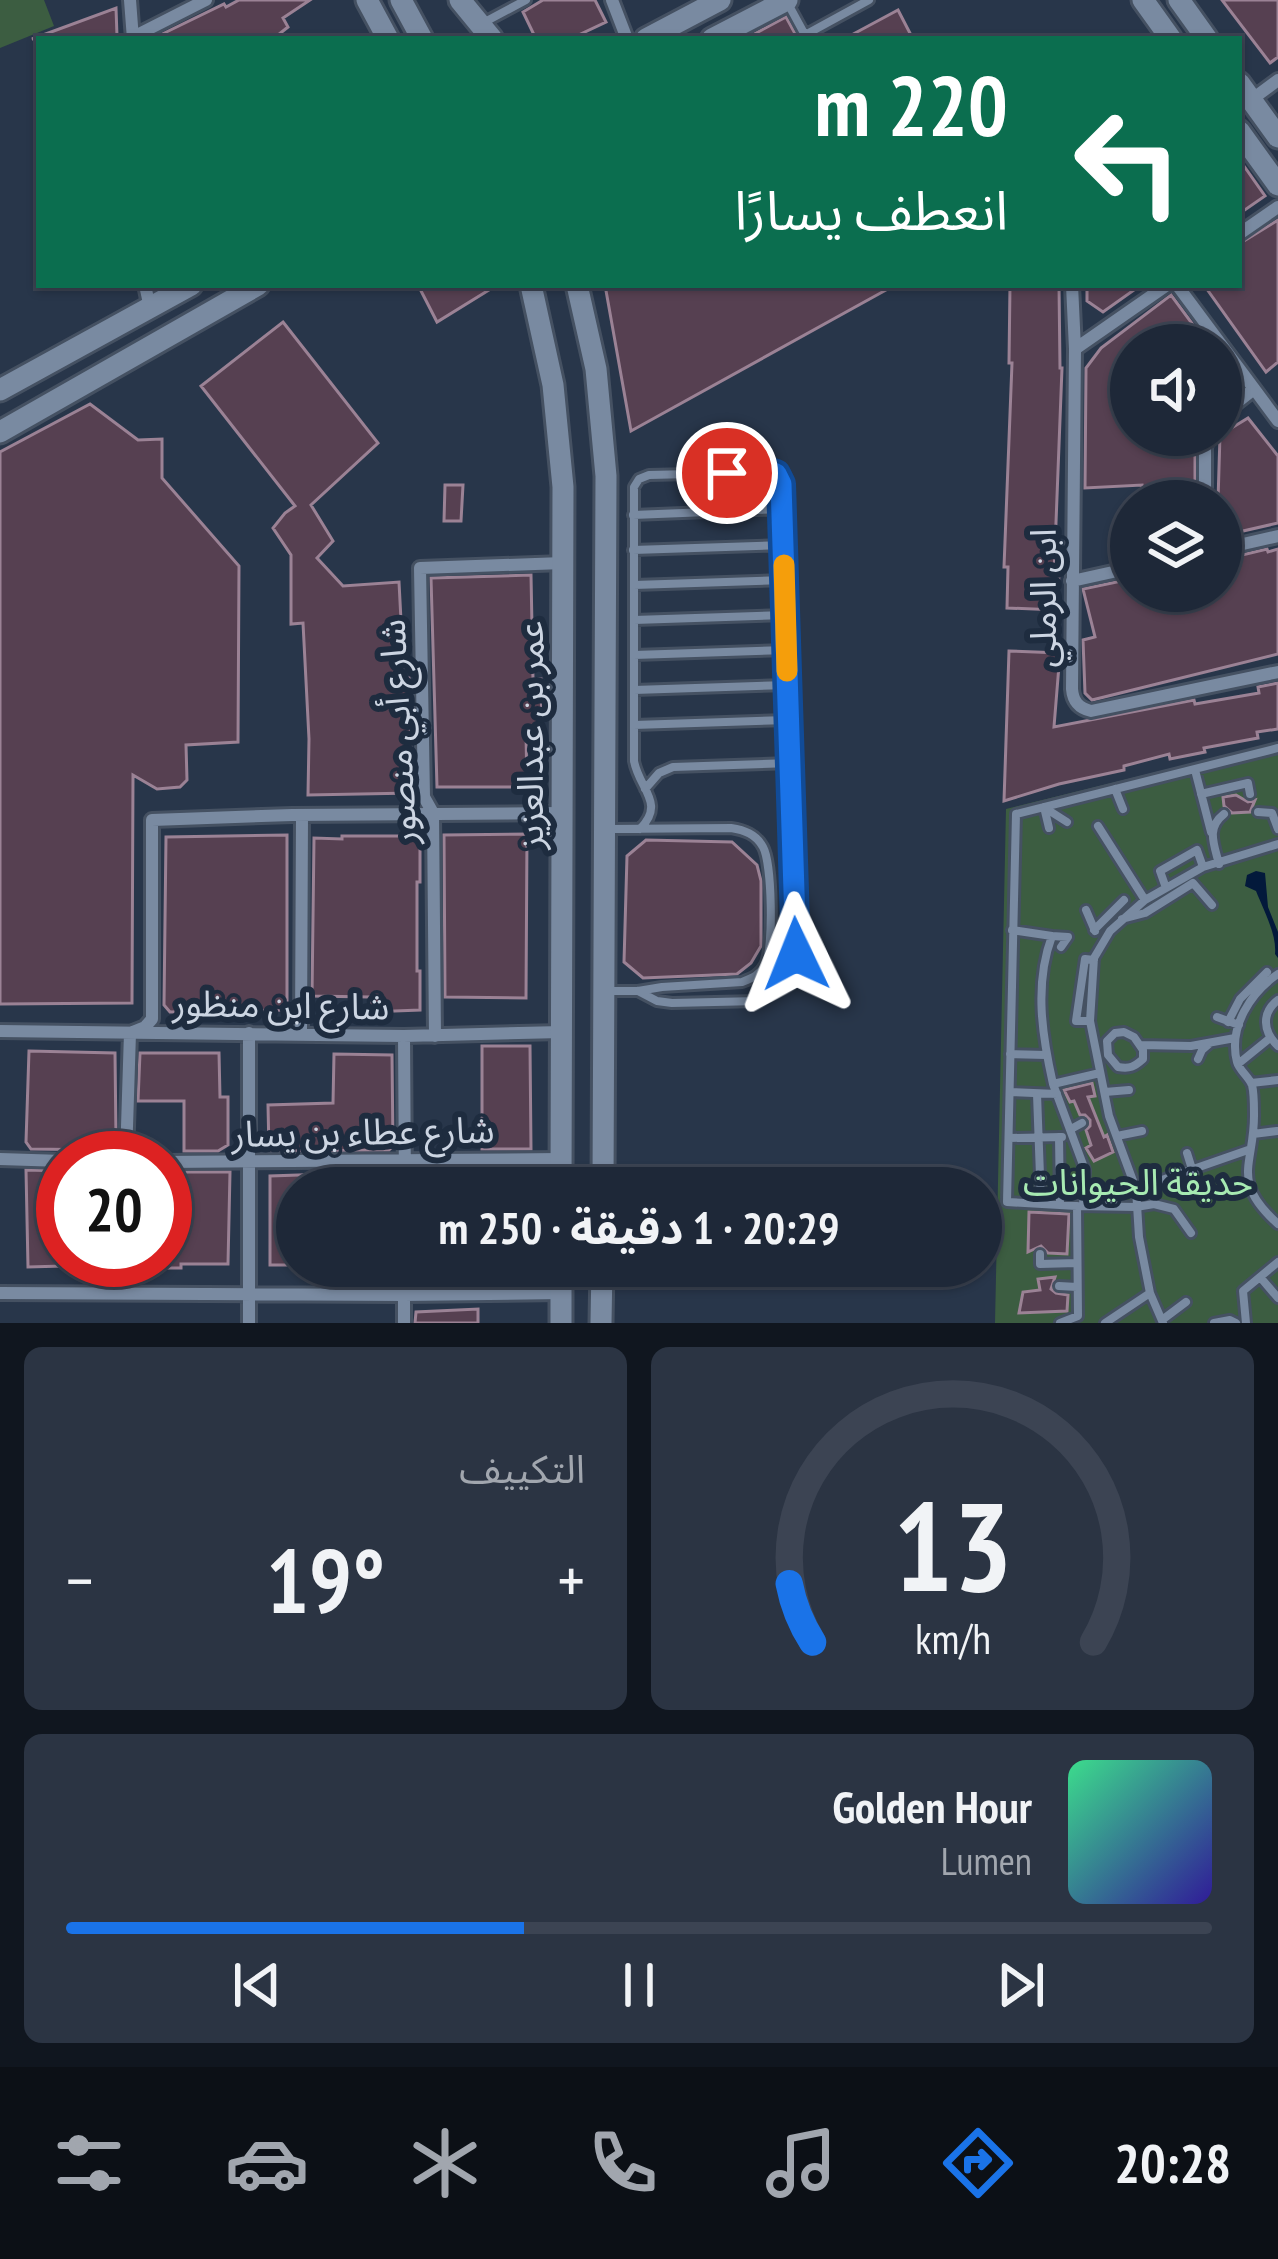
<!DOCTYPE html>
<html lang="ar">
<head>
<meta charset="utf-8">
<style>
	:root { --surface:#1e2838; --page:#2b3443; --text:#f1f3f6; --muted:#a1a6ae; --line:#3c4453; --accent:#1a73e8 }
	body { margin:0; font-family:"PT Sans Narrow","Noto Sans Arabic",sans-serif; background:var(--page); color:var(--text); direction:rtl; height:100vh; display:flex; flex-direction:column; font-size:45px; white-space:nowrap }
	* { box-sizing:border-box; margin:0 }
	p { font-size:39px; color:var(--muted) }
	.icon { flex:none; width:66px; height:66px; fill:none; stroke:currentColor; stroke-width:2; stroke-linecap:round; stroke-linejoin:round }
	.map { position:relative; height:1323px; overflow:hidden; direction:ltr }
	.drawer { display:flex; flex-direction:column; gap:24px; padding:24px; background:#10161f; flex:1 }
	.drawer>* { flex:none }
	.hud { position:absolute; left:36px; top:36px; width:1206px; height:252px; border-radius:0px; box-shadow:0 3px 9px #0004,0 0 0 3px var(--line); direction:rtl; background:#0b6e4f; color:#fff; overflow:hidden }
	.controls { position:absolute; left:1110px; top:324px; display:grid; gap:24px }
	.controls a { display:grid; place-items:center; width:132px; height:132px; border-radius:50%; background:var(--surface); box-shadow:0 3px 9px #0004,0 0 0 3px var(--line); font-size:60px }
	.speed { position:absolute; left:36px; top:1131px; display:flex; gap:24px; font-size:60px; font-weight:700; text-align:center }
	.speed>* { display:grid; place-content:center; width:156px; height:156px; border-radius:50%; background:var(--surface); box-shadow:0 3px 9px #0004,0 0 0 3px var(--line); line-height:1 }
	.speed .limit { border:18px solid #d22; background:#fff; color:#111 }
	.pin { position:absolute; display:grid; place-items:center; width:102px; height:102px; color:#fff; margin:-51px; border:6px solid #fff; border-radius:50%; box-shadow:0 3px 12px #0007 }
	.me { position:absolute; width:132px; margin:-66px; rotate:358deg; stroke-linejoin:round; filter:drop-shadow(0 0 9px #0008) }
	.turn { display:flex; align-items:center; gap:42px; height:252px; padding:0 36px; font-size:54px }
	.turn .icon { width:156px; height:156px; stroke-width:2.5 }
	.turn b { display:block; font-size:84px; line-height:102px }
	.big { font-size:90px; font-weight:700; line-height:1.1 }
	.drawer .widget { flex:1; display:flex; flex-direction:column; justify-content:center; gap:18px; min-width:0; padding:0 42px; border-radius:18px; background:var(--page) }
	.drawer .dial { align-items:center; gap:0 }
	.dial svg { height:312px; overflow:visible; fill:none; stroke:var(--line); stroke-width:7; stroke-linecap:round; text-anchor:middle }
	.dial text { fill:var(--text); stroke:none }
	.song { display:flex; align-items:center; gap:36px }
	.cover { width:144px; height:144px; border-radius:18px; background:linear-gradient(135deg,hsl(150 70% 55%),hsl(250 70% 35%)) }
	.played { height:12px; border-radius:6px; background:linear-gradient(90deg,var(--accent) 40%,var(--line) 40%) }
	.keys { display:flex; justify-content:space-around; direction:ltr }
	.heat { display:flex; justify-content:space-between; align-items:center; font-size:66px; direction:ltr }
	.drawer .tiles { flex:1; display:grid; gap:24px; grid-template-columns:1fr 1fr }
	.widget:last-child { grid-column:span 2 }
	.trip { position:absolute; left:276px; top:1167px; width:726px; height:120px; border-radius:60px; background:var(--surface); box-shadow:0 3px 9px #0004,0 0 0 3px var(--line); font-weight:700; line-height:120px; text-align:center; direction:rtl }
	.tab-bar { display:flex; height:192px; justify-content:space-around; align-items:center; background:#0c1016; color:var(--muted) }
	.tab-bar .icon { width:84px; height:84px }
	.tab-bar .selected { color:var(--accent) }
	.tab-bar b { font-size:54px; color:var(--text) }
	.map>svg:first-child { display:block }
</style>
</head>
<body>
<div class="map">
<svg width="1278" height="1323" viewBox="0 0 1278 1323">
	<rect width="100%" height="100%" fill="#28364a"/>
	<!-- green -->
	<path fill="#3c5d41" d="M 0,0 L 44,0 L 54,26 L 0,48 Z
		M 1278,742 L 1278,1323 L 995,1323 L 1006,809 Z"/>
	<!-- water -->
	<path fill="#03193b" d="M 1256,871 L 1265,873 L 1268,907 L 1278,932 L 1278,958 L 1275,954 C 1277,934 1263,909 1256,891 L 1245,886 L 1247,875 Z"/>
	<!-- building -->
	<path fill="#564051" stroke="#9b8295" stroke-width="3" d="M 239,0 L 310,0 L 283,18 L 288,27 L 273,39 L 152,39 L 224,4 L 226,7 Z
		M 543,0 L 595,0 L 606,22 L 570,39 L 536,39 L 523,12 Z
		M 1222,0 L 1278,0 L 1278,57 L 1270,63 Z
		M 116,8 L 117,36 L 109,39 L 32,39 Z
		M 898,10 L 913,39 L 844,39 Z
		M 786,17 L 798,39 L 745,39 Z
		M 1239,159 L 1265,196 L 1239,214 Z
		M 1278,220 L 1278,362 L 1266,372 L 1204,285 L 1239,285 L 1239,244 Z
		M 418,285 L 497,285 L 437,322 Z
		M 605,285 L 895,285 L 631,431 Z
		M 1010,285 L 1059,285 L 1060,368 L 1062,368 L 1054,574 L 1059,574 L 1057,610 L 1007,608 L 1008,567 L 1004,567 L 1012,363 L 1009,363 Z
		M 1087,285 L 1141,285 L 1103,312 L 1087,301 Z
		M 1171,295 L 1208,345 L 1131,345 L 1131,435 L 1195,435 L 1195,501 L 1142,501 L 1142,485 L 1085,488 L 1086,368 L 1101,348 Z
		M 283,322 L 378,443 L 311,505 L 333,541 L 317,558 L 343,586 L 399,582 L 404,678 L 409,678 L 412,793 L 308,795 L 309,739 L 303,623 L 291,624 L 291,555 L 273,528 L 285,513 L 295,506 L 201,386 Z
		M 90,404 L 138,440 L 162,439 L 162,478 L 239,566 L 238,742 L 186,745 L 187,780 L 180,787 L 157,789 L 133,775 L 132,1003 L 0,1004 L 0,452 Z
		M 1248,418 L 1278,456 L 1278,523 L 1221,536 L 1221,501 L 1218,501 L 1220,435 Z
		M 445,485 L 463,485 L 461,521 L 444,521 Z
		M 1267,549 L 1268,552 L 1278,549 L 1278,654 L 1092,700 L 1085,693 L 1083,640 L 1095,637 L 1083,589 L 1131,579 L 1131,591 L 1221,591 L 1221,560 Z
		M 531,575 L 533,679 L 541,679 L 542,735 L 526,734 L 527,787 L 437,787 L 431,578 Z
		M 1009,651 L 1060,653 L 1054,727 L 1194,700 L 1195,704 L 1259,693 L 1258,687 L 1278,683 L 1278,729 L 1257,732 L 1258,738 L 1204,748 L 1205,752 L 1170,759 L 1169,754 L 1124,766 L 1124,770 L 1059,784 L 1004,801 Z
		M 1236,795 L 1248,802 L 1255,800 L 1250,812 L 1232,813 L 1224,806 L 1223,797 Z
		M 527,834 L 526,998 L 445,997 L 444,835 Z
		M 287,835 L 287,1010 L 170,1012 L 164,1005 L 166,837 Z
		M 342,836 L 420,836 L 420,882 L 417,882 L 417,971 L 420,971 L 420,1010 L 369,1012 L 369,997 L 312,996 L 314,838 L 342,839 Z
		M 646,840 L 732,842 L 757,865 L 761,881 L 761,946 L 751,963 L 737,974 L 643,978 L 624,962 L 627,856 Z
		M 482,1046 L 530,1046 L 531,1149 L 482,1149 Z
		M 29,1051 L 115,1053 L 116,1139 L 110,1150 L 31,1149 L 26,1142 Z
		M 140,1053 L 219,1053 L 220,1097 L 228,1097 L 228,1145 L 218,1151 L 184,1151 L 184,1101 L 138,1101 Z
		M 334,1054 L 392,1055 L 393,1146 L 389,1150 L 269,1151 L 268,1105 L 333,1103 Z
		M 1092,1083 L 1095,1096 L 1088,1097 L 1104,1137 L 1107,1135 L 1113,1152 L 1094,1161 L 1086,1148 L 1091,1145 L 1086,1130 L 1090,1126 L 1090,1120 L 1085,1115 L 1080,1115 L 1074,1101 L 1070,1102 L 1064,1090 Z
		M 26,1170 L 63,1171 L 63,1266 L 28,1267 Z
		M 499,1170 L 499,1188 L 420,1188 L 420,1172 Z
		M 165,1172 L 230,1172 L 228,1264 L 181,1264 L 181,1268 L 165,1268 Z
		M 387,1172 L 392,1176 L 392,1188 L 297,1188 L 297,1265 L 270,1265 L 270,1176 Z
		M 1029,1212 L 1069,1214 L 1067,1254 L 1048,1253 L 1041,1246 L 1028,1252 Z
		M 71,1260 L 115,1260 L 115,1271 L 71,1271 Z
		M 1055,1277 L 1051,1289 L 1056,1293 L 1068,1295 L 1067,1311 L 1019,1313 L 1023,1292 L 1040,1290 L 1038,1279 Z
		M 478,1309 L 478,1323 L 415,1323 L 416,1312 Z"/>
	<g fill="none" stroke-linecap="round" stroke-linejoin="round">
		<defs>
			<path id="lane" d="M 786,0 L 805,35 L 869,0
				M 481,24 L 526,0
				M 633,515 L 782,509
				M 633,550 L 783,545
				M 634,585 L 784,580
				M 634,620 L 785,615
				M 634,655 L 786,650
				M 634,690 L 787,685
				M 634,725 L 788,720
				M 1195,770 L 1211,832
				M 645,789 L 659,773 L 673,767 L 790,763
				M 1115,789 L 1123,809
				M 1201,794 L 1248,783 L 1250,794
				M 1044,807 L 1049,828
				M 1045,808 L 1067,822
				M 1258,812 L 1272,813 L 1278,829
				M 1098,826 L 1145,900
				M 1219,864 C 1214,844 1206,828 1224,814
				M 1166,888 L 1160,871 L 1197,850 L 1203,867
				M 1086,910 L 1095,931
				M 1122,919 L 1145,913 L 1193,883 L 1212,905
				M 1012,930 L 1052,936
				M 1094,930 L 1124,900
				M 1278,974 C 1251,992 1228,1027 1237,1062 C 1239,1070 1249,1077 1252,1085 C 1254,1093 1254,1105 1254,1113 C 1255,1165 1229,1180 1278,1224
				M 607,991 L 638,991 L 662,987 L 742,982 C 752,978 760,975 765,965 C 774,949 772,863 763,847 C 756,834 744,830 731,828 L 609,829
				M 638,991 L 657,1001 L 672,1003 L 758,1001 L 782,988 L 795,963 L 781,484 L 773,472 L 649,475 L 639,479 L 634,487 L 634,761 C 639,789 666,803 640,829
				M 1278,1000 C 1261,1013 1263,1032 1278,1046
				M 1217,1017 L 1239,1025
				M 1090,1021 L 1076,1021 L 1085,959 L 1094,960
				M 1228,1022 L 1240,999 L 1267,972
				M 1124,1032 L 1134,1037 L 1143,1050 L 1143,1059 C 1134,1067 1130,1069 1118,1067 L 1108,1055 L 1107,1041 L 1115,1033 Z
				M 1141,1045 L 1191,1046 L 1235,1038
				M 1010,1054 L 1046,1055
				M 1198,1059 L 1202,1050 L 1209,1044
				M 1238,1064 L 1270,1038
				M 1251,1083 L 1278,1080
				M 1053,1084 C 1042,1035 1034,984 1052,936 L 1068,937 L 1061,947
				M 1010,1092 L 1057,1094
				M 1105,1092 L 1129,1090
				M 1037,1094 L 1041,1203
				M 1071,1129 L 1082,1123
				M 1253,1134 L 1277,1131
				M 1117,1136 L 1142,1131
				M 1059,1137 L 1060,1204
				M 1010,1138 L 1062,1137
				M 1187,1153 L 1192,1169
				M 1136,1189 L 1248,1150
				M 1077,1206 L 1007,1202 L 1016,814 L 1278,748
				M 1083,1206 L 1085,1170 L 1053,1084 L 1100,1073
				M 1040,1254 L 1040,1264 L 1077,1263
				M 1260,1277 L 1278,1298
				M 1059,1286 L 1077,1287
				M 1162,1320 L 1186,1302
				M 1060,1323 L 1078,1316 L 1077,1206 L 1136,1207 L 1154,1204 L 1174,1209 L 1191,1233
				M 1105,1323 L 1150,1293
				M 1163,1323 L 1150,1293 L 1139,1237 L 1136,1189 L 1109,1116 L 1090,1021 L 1094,958 L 1110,931 L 1145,900 L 1203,867 L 1278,844
				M 1214,1323 L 1230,1320 L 1236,1323
				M 1246,1323 L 1243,1291 L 1278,1262"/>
			<path id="street" d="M 130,0 L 133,39
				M 612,0 L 627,39
				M 133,37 L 206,0
				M 1251,100 L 1278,80
				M 1239,234 L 1278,207
				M 145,285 L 150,308
				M 1072,285 L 1075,349 L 1072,689 C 1073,701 1078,708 1091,711 L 1278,672
				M 1177,285 L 1278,421
				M 1075,349 L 1167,285
				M 1221,415 L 1254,389
				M 1205,501 L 1205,448 L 1208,435
				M 1221,549 L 1278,536
				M 1072,581 L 1131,568
				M 0,1031 L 404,1036 L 562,1032
				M 249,1033 L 249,1323
				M 301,1035 L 302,816
				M 404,1036 L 405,1188
				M 435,1036 L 433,813 L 424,797 L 420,568 L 563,563
				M 126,1158 L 130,1033 L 145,1027 L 152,1019 L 152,820 L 292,815 L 561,813
				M 0,1159 L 63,1161
				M 165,1162 L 561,1159
				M 0,1293 L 404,1295 L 561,1293
				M 125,1293 L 125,1260
				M 404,1323 L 404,1266"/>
			<path id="secondary" d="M 367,0 L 388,39
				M 401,0 L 422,39
				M 460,0 L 492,39
				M 1143,0 L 1171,39
				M 1179,0 L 1207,39
				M 646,39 L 720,0
				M 712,39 L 787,0
				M 1239,83 L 1278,137
				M 1239,131 L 1278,185
				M 531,285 L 553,385 L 563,487 L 561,1188
				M 577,285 L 596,369 L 606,476 L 603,1188
				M 0,390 L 191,285
				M 0,432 L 258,285
				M 561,1323 L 561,1266
				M 601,1323 L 602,1266"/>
		</defs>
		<!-- lane casing -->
		<use href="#lane" stroke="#455162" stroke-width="14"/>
		<!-- street casing -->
		<use href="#street" stroke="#455162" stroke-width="18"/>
		<!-- secondary casing -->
		<use href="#secondary" stroke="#455162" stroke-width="27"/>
		<!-- lane -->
		<use href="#lane" stroke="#798aa1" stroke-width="8"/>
		<!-- street -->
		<use href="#street" stroke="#798aa1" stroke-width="12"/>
		<!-- secondary -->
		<use href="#secondary" stroke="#798aa1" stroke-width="21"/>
	</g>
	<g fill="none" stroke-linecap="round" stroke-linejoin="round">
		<defs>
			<path id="route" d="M 727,473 L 770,472 L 776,474 L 781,484 L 796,954"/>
		</defs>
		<!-- route casing -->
		<use href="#route" stroke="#114b97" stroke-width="30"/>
		<!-- route -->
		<use href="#route" stroke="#1a73e8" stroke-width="21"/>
		<!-- slow -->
		<path stroke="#f59e0b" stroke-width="21" d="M 784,565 L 787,671"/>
	</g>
	<g text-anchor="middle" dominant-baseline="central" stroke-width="12" stroke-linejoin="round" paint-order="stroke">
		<!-- street labels -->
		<g font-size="36" fill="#ccd5e2" stroke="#1e2c3f">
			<text transform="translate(1042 598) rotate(-90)">ابن الرملي</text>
			<text transform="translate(397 732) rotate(-93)">شارع أبي منصور</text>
			<text transform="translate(529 735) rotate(-90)">عمر بن عبدالعزيز</text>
			<text transform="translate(281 1004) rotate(1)">شارع ابن منظور</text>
			<text transform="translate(363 1131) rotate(-1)">شارع عطاء بن يسار</text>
		</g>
		<!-- park labels -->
		<g font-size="36" fill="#a7eab2" stroke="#1e2c3f">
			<text x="1138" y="1181">حديقة الحيوانات</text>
		</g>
	</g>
</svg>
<div class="controls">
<a><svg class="icon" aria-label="sound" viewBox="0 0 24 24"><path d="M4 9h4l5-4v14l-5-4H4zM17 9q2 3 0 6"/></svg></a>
<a><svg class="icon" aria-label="layers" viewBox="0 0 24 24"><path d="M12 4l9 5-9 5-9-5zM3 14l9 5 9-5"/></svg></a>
</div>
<div class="speed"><div class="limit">20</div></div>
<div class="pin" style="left:727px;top:473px;background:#d93025"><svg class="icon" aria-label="arrive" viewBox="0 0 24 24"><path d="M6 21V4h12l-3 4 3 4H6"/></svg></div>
<svg class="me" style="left:796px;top:954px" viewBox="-20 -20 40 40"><path d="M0-17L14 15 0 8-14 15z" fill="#1a73e8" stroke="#fff" stroke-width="4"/></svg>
<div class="trip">20:29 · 1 دقيقة · 250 m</div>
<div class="hud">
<div class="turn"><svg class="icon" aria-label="left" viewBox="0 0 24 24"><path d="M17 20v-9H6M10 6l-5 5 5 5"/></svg><div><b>220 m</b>انعطف يسارًا</div></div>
</div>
</div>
<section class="drawer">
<div class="tiles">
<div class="widget dial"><svg viewBox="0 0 100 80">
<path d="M14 69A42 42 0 1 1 86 69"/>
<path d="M14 69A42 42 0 0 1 8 54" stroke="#1a73e8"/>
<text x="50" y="56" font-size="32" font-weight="700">13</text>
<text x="50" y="72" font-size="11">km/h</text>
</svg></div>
<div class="widget"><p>التكييف</p>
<div class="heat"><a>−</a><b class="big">19°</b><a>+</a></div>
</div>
<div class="widget">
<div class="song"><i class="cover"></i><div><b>Golden Hour</b><p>Lumen</p></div></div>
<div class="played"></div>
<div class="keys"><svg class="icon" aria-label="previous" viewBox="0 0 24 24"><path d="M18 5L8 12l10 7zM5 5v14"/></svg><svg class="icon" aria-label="pause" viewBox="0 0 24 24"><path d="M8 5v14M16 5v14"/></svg><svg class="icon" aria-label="next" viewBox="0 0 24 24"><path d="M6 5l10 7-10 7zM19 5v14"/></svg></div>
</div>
</div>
</section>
<nav class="tab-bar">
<b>20:28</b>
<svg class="icon selected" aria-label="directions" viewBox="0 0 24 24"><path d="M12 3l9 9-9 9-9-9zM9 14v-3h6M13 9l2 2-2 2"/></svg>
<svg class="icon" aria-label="music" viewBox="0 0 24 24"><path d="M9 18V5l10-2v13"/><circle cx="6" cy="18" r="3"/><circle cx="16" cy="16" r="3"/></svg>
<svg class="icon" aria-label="phone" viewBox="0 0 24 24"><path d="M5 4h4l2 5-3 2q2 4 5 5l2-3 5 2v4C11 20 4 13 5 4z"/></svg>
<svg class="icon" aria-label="climate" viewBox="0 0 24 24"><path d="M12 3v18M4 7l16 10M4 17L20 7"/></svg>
<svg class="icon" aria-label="car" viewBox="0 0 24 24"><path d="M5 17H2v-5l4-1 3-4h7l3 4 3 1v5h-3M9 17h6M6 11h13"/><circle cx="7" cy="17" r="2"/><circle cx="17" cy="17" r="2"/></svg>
<svg class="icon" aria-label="filters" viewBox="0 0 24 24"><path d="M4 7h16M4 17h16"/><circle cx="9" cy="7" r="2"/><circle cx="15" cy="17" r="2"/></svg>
</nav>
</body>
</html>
